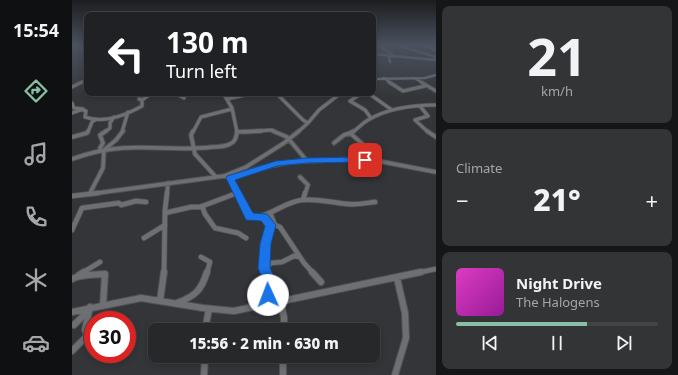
<!DOCTYPE html>
<html lang="en">
<head>
<meta charset="utf-8">
<style>
	:root { --surface:#26282a; --page:#323436; --text:#f1f3f6; --muted:#a4a6a8; --line:#424447; --accent:#8abfa5 }
	body { margin:0; font-family:"Noto Sans",sans-serif; background:var(--page); color:var(--text); height:100vh; display:flex; flex-direction:column; font-size:15px; white-space:nowrap }
	* { box-sizing:border-box; margin:0 }
	p { font-size:13px; color:var(--muted) }
	.icon { flex:none; width:22px; height:22px; fill:none; stroke:currentColor; stroke-width:2; stroke-linecap:round; stroke-linejoin:round }
	.map { position:relative; flex:1; overflow:hidden }
	.side { display:flex; flex-direction:column; gap:6px; padding:6px; background:#151617; width:242px }
	.side>* { flex:none }
	.guide { position:absolute; left:12px; top:12px; width:292px; height:84px; border-radius:8px; box-shadow:0 2px 6px #0003,0 0 0 1px var(--line); background:#202124; color:#fff; overflow:hidden }
	.speed { position:absolute; left:12px; top:311px; display:flex; gap:8px; font-size:20px; font-weight:700; text-align:center }
	.speed>* { display:grid; place-content:center; width:52px; height:52px; border-radius:50%; background:var(--surface); box-shadow:0 2px 6px #0003,0 0 0 1px var(--line); line-height:1 }
	.speed .limit { border:6px solid #d22; background:#fff; color:#111 }
	.pin { position:absolute; display:grid; place-items:center; width:34px; height:34px; color:#fff; margin:-17px; border-radius:8px; box-shadow:0 2px 6px #0006 }
	.me { position:absolute; width:44px; margin:-22px; rotate:358deg; stroke-linejoin:round; filter:drop-shadow(0 0 3px #0008) }
	.turn { display:flex; align-items:center; gap:14px; height:84px; padding:0 16px; font-size:18px }
	.turn .icon { width:52px; height:52px; stroke-width:2.5 }
	.turn b { display:block; font-size:28px; line-height:34px }
	.big { font-size:30px; font-weight:800; line-height:1.1 }
	.side .widget { flex:1; display:flex; flex-direction:column; justify-content:center; gap:6px; min-width:0; padding:0 14px; border-radius:8px; background:var(--page) }
	.side .dial { align-items:center; gap:0 }
	.dial b { font-size:52px; line-height:1 }
	.song { display:flex; align-items:center; gap:12px }
	.cover { width:48px; height:48px; border-radius:6px; background:linear-gradient(135deg,hsl(310 70% 55%),hsl(300 70% 35%)) }
	.played { height:4px; border-radius:2px; background:linear-gradient(90deg,var(--accent) 65%,var(--line) 65%) }
	.keys { display:flex; justify-content:space-around; direction:ltr }
	.heat { display:flex; justify-content:space-between; align-items:center; font-size:22px; direction:ltr }
	.trip { position:absolute; left:76px; top:323px; width:232px; height:40px; border-radius:8px; background:var(--surface); box-shadow:0 2px 6px #0003,0 0 0 1px var(--line); font-weight:800; line-height:40px; text-align:center }
	main { display:flex; flex:1; min-height:0 }
	.tab-bar { display:flex; flex-direction:column; width:72px; justify-content:space-around; align-items:center; background:#0f1011; color:var(--muted) }
	.tab-bar .icon { width:28px; height:28px }
	.tab-bar .selected { color:var(--accent) }
	.tab-bar b { font-size:18px; color:var(--text) }
	.map>svg:first-child { display:block }
</style>
</head>
<body>
<main>
<nav class="tab-bar">
<b>15:54</b>
<svg class="icon selected" aria-label="directions" viewBox="0 0 24 24"><path d="M12 3l9 9-9 9-9-9zM9 14v-3h6M13 9l2 2-2 2"/></svg>
<svg class="icon" aria-label="music" viewBox="0 0 24 24"><path d="M9 18V5l10-2v13"/><circle cx="6" cy="18" r="3"/><circle cx="16" cy="16" r="3"/></svg>
<svg class="icon" aria-label="phone" viewBox="0 0 24 24"><path d="M5 4h4l2 5-3 2q2 4 5 5l2-3 5 2v4C11 20 4 13 5 4z"/></svg>
<svg class="icon" aria-label="climate" viewBox="0 0 24 24"><path d="M12 3v18M4 7l16 10M4 17L20 7"/></svg>
<svg class="icon" aria-label="car" viewBox="0 0 24 24"><path d="M5 17H2v-5l4-1 3-4h7l3 4 3 1v5h-3M9 17h6M6 11h13"/><circle cx="7" cy="17" r="2"/><circle cx="17" cy="17" r="2"/></svg>
</nav>
<div class="map">
<svg width="364" height="375" viewBox="0 0 364 375">
	<rect width="100%" height="100%" fill="#333538"/>
	<g fill="none" stroke-linecap="round" stroke-linejoin="round">
		<defs>
			<path id="minor-far4" d="M 306,45 L 321,55
				M 325,45 L 364,57
				M 350,45 L 364,50
				M 301,54 L 364,60
				M 317,56 L 318,62
				M 312,78 L 319,83
				M 342,78 L 351,83
				M 301,79 L 353,78 L 364,75
				M 8,83 L 15,80"/>
			<path id="minor-far3" d="M 317,82 L 331,91 L 353,86
				M 349,82 L 364,91
				M 0,87 L 10,82
				M 103,93 L 112,98 L 112,95 L 129,93
				M 151,93 L 160,108 L 165,132
				M 204,93 L 231,120 L 236,123
				M 258,93 L 264,97
				M 290,93 L 278,101 L 293,110 L 299,118
				M 296,93 L 320,110
				M 155,99 L 182,93
				M 70,100 L 80,93
				M 0,103 L 2,108 L 11,109 L 0,113
				M 348,106 L 356,116 L 343,120 L 356,132
				M 11,110 L 14,111 L 13,117 C 32,124 54,115 70,106 L 70,100 L 67,99
				M 16,132 L 20,122 L 23,120
				M 33,132 L 38,128 L 38,123 L 42,117
				M 50,132 L 56,112
				M 121,132 L 129,117 L 160,109
				M 172,132 L 200,130 L 203,132
				M 226,132 L 236,123 L 247,110 L 269,93
				M 281,132 C 286,128 291,123 296,120 C 316,108 341,105 364,105"/>
			<path id="minor-far2" d="M 121,131 L 119,135 L 123,154 L 144,177
				M 165,131 L 165,132 L 189,131
				M 201,131 L 215,137 L 235,161
				M 282,131 L 278,133 L 294,147 L 301,160
				M 355,131 L 364,137
				M 0,137 L 15,133 L 16,131
				M 262,143 L 272,135 L 278,133
				M 29,151 L 28,148 L 31,143 L 28,135 L 34,131
				M 0,159 C 17,153 33,149 51,148 C 81,146 110,151 140,147 C 146,147 152,147 158,144 C 163,142 164,138 165,132
				M 152,176 L 158,178 L 188,168 L 218,162 L 280,159 L 301,160 L 364,172
				M 157,176 L 166,194
				M 228,177 L 236,185 L 233,194
				M 18,193 L 31,168 L 32,150 L 44,140 L 51,131
				M 18,194 L 152,176 L 174,167 L 212,143 L 227,131
				M 95,194 L 96,183
				M 164,194 L 165,193"/>
			<path id="minor-far1" d="M 165,193 L 178,217 C 198,218 211,202 230,200 C 245,198 260,203 276,204 C 285,205 294,203 303,202
				M 0,196 L 26,193
				M 231,200 L 233,193
				M 130,206 L 133,214 L 143,228 L 166,233 L 174,238
				M 93,213 L 119,207 L 128,207 L 165,193
				M 198,213 L 203,225 L 208,227 L 232,263 L 241,273
				M 191,217 L 199,225 C 194,239 188,259 194,273
				M 0,230 L 10,208 L 47,203 L 49,205 L 64,201 L 74,202
				M 72,238 L 93,225
				M 129,257 L 138,262 L 135,273
				M 10,273 L 28,262
				M 92,273 L 93,210 L 95,193
				M 195,273 L 196,266 L 199,263 L 210,262 L 222,256 L 228,257
				M 344,273 L 364,269"/>
			<path id="minor" d="M 194,272 C 200,285 196,292 197,305
				M 240,272 L 249,282
				M 7,275 L 12,272
				M 0,279 C 9,274 22,275 33,274 L 31,305
				M 88,301 L 92,272
				M 209,302 L 212,318 L 212,330
				M 105,303 C 123,296 129,291 135,272
				M 0,312 L 69,298 L 131,308 L 162,311 L 349,272
				M 2,325 L 17,310
				M 133,330 L 137,309
				M 0,351 L 15,336 L 13,330 L 18,307
				M 211,356 L 211,375
				M 132,375 L 133,356
				M 323,375 L 334,338 L 333,313 L 325,278"/>
		</defs>
		<!-- minor-far4 casing -->
		<use href="#minor-far4" stroke="#515254" stroke-width="3"/>
		<!-- minor-far3 casing -->
		<use href="#minor-far3" stroke="#515254" stroke-width="4.5"/>
		<!-- minor-far2 casing -->
		<use href="#minor-far2" stroke="#515254" stroke-width="5.5"/>
		<!-- minor-far1 casing -->
		<use href="#minor-far1" stroke="#515254" stroke-width="6"/>
		<!-- minor casing -->
		<use href="#minor" stroke="#515254" stroke-width="8"/>
		<!-- minor-far4 -->
		<use href="#minor-far4" stroke="#6d6f72" stroke-width="2"/>
		<!-- minor-far3 -->
		<use href="#minor-far3" stroke="#6d6f72" stroke-width="3"/>
		<!-- minor-far2 -->
		<use href="#minor-far2" stroke="#6d6f72" stroke-width="3.5"/>
		<!-- minor-far1 -->
		<use href="#minor-far1" stroke="#6d6f72" stroke-width="4.5"/>
		<!-- minor -->
		<use href="#minor" stroke="#6d6f72" stroke-width="6"/>
	</g>
	<!-- sky -->
	<linearGradient id="sky" x2="0" y2="1"><stop stop-color="#1c1d1f"/><stop offset="0.46" stop-color="#4a515e"/><stop offset="1" stop-color="#4a515e" stop-opacity="0"/></linearGradient>
	<rect width="364" height="98" fill="url(#sky)"/>
	<!-- route -->
	<path fill="#1a73e8" stroke="#114b97" d="M 293,157 L 297,160 L 296,162 L 235,163 L 205,166 L 163,180 L 181,213 L 195,214 L 204,225 L 199,244 L 198,268 L 204,281 L 200,300 L 196,301 L 191,300 L 189,295 L 191,281 L 186,268 L 188,244 L 193,226 L 189,221 L 174,220 L 154,178 L 155,176 L 204,161 L 235,158 Z"/>
</svg>
<div class="speed"><div class="limit">30</div></div>
<div class="pin" style="left:293px;top:160px;background:#d93025"><svg class="icon" aria-label="arrive" viewBox="0 0 24 24"><path d="M6 21V4h12l-3 4 3 4H6"/></svg></div>
<svg class="me" style="left:196px;top:295px" viewBox="-20 -20 40 40"><circle r="19" fill="#fff"/><path d="M0-13L10 11 0 6-10 11z" fill="#1a73e8"/></svg>
<div class="trip">15:56 · 2 min · 630 m</div>
<div class="guide">
<div class="turn"><svg class="icon" aria-label="left" viewBox="0 0 24 24"><path d="M17 20v-9H6M10 6l-5 5 5 5"/></svg><div><b>130 m</b>Turn left</div></div>
</div>
</div>
<section class="side">
<div class="widget dial"><b>21</b><p>km/h</p></div>
<div class="widget"><p>Climate</p>
<div class="heat"><a>−</a><b class="big">21°</b><a>+</a></div>
</div>
<div class="widget">
<div class="song"><i class="cover"></i><div><b>Night Drive</b><p>The Halogens</p></div></div>
<div class="played"></div>
<div class="keys"><svg class="icon" aria-label="previous" viewBox="0 0 24 24"><path d="M18 5L8 12l10 7zM5 5v14"/></svg><svg class="icon" aria-label="pause" viewBox="0 0 24 24"><path d="M8 5v14M16 5v14"/></svg><svg class="icon" aria-label="next" viewBox="0 0 24 24"><path d="M6 5l10 7-10 7zM19 5v14"/></svg></div>
</div>
</section>
</main>
</body>
</html>
